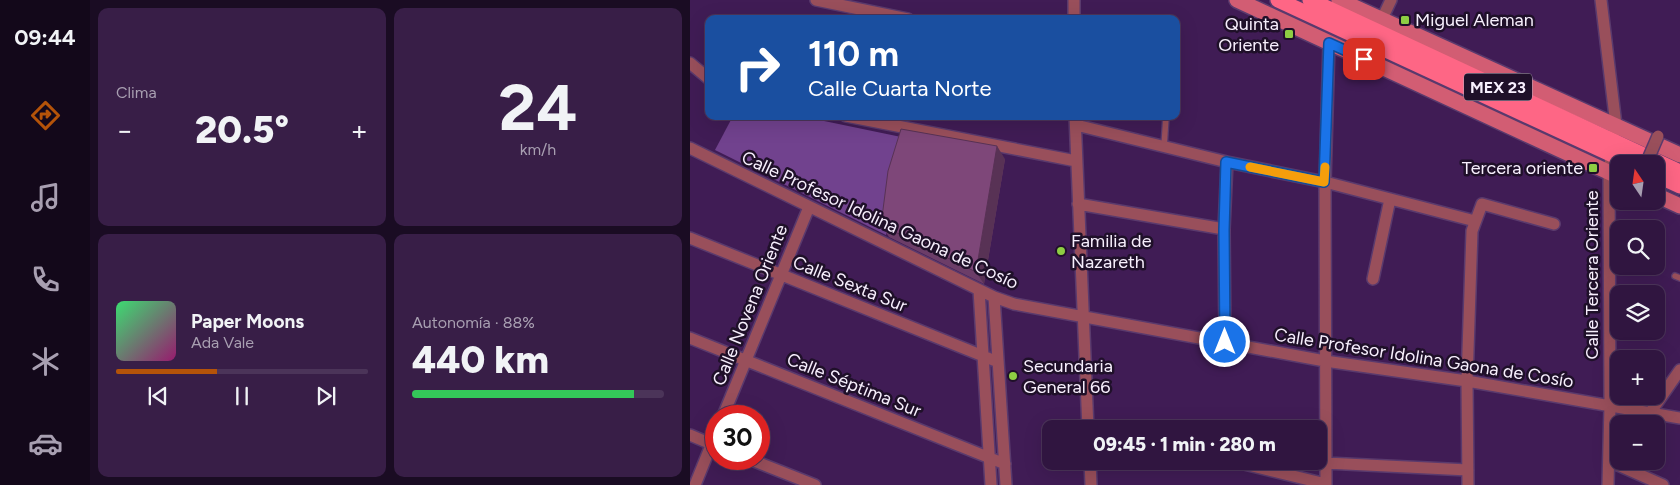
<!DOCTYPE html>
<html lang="es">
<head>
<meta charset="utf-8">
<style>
	:root { --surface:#301540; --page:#381e47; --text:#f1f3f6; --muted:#a89fb1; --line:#4b3459; --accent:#b45309 }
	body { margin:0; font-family:Figtree,sans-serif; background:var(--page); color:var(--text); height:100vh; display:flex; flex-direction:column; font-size:19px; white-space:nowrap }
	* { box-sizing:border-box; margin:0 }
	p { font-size:16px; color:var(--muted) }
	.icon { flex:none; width:28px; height:28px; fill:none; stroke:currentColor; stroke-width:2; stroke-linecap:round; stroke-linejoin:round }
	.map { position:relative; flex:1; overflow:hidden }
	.sheet { display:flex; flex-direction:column; gap:8px; padding:8px; background:#1a0c23; width:600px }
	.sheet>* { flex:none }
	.top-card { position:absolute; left:15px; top:15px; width:475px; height:105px; border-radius:10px; box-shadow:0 5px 20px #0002,0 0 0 1px var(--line); background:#1a4fa0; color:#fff; overflow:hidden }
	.needle { width:32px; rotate:347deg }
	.buttons { position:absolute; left:920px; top:155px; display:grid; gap:10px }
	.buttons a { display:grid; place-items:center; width:55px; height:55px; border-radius:10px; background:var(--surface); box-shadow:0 5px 20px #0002,0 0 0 1px var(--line); font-size:25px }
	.speed { position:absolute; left:15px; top:405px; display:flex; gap:10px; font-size:25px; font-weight:700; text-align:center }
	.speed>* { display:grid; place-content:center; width:65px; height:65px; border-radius:50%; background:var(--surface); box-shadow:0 5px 20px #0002,0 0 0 1px var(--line); line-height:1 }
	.speed .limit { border:8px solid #d22; background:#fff; color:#111 }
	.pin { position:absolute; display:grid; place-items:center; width:42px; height:42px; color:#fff; margin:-21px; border-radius:10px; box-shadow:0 2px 8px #0006 }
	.me { position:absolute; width:55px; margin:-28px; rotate:0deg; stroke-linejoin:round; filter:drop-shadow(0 0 4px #0008) }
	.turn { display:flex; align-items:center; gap:18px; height:105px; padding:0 20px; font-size:22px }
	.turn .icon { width:65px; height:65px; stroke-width:2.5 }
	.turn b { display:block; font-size:35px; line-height:42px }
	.big { font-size:38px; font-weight:800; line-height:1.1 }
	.sheet .tile { flex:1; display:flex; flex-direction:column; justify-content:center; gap:8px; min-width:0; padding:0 18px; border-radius:10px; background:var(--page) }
	.sheet .dial { align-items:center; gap:0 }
	.dial b { font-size:65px; line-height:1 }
	.song { display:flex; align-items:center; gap:15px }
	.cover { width:60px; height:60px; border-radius:8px; background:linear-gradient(135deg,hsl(140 70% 55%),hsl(320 70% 35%)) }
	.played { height:5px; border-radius:2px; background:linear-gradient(90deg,var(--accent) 40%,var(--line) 40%) }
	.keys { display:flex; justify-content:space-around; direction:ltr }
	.heat { display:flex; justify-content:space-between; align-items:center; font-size:28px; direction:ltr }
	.charge { height:8px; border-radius:4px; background:linear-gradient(90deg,#34c759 88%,var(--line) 0) }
	.sheet .tiles { flex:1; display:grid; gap:8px; grid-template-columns:repeat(2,1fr) }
	.trip { position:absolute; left:352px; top:420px; width:285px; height:50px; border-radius:10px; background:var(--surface); box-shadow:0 5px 20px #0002,0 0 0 1px var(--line); font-weight:800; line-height:50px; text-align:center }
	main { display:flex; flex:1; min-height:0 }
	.dock { display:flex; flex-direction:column; width:90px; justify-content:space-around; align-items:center; background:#13081a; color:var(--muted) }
	.dock .icon { width:35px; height:35px }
	.dock .active { color:var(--accent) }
	.dock b { font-size:22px; color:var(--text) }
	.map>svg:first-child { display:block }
</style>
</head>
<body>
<main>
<nav class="dock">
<b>09:44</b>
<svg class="icon active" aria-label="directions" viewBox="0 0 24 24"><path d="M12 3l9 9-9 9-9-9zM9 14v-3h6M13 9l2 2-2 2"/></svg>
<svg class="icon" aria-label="music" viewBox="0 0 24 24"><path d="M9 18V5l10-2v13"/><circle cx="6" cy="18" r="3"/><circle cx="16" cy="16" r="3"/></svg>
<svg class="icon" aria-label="phone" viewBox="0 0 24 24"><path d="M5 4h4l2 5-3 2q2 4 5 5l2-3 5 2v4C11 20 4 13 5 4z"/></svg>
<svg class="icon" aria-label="climate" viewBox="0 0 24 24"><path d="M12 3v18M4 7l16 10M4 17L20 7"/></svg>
<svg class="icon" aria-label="car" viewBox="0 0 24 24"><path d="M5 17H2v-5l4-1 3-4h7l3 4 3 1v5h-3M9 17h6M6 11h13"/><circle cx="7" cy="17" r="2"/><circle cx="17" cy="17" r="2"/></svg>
</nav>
<section class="sheet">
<div class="tiles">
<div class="tile"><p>Clima</p>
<div class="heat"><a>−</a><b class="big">20.5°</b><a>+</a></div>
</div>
<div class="tile dial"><b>24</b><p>km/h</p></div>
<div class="tile">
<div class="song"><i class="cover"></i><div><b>Paper Moons</b><p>Ada Vale</p></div></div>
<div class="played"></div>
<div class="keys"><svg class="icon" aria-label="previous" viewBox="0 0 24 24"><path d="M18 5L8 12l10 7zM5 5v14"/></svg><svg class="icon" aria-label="pause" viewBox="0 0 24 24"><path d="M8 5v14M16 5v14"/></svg><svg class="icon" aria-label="next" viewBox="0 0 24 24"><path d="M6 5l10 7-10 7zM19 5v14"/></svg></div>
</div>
<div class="tile"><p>Autonomía · 88%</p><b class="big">440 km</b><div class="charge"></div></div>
</div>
</section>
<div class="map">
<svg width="990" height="485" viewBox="0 0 990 485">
	<rect width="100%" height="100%" fill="#401c55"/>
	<!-- green -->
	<path fill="#71428e" d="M 43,116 L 110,116 L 216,138 L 196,235 L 25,150 Z"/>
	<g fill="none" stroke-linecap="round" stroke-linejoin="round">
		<defs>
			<path id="lane" d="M 474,147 L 476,116
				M 985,276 L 990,278"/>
			<path id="street" d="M 126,0 L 218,19
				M 911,0 L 926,125 L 925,132
				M 384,19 L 384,0
				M 692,19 L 701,0
				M 0,63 L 19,79
				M 156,116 L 386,161
				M 385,116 L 398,429
				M 386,125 L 537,162 L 635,182 L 785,221
				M 0,148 L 304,297 L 324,304 L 635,361 L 777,381 L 990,418
				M 388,204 L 534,229
				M 0,238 L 308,362
				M 683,279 L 700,199
				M 289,290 L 301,485
				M 304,297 L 316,485
				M 0,338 L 315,464
				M 535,342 L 534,229 L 537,162
				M 960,413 L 990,370
				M 33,416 L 119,207
				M 0,435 L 26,446
				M 59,459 L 125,485
				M 400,461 L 401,485
				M 542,461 L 636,484
				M 919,461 L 973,485
				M 636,463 L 778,470
				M 5,485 L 26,433
				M 636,485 L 635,182 L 639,43
				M 778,485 L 777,381 L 782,231 L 792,204 L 864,224
				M 918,485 L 920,406 L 919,173 L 922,148"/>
			<path id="secondary" d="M 547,0 L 929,177
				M 649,0 L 990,155
				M 966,195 L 990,206"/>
			<path id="primary" d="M 588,0 L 942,164
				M 620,0 L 990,172
				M 966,175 L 990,186"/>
		</defs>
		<!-- lane casing -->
		<use href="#lane" stroke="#5a3a6d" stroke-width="8"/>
		<!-- street casing -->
		<use href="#street" stroke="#5a3a6d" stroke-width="14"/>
		<!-- secondary casing -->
		<use href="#secondary" stroke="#5a3a6d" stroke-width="18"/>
		<!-- primary casing -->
		<use href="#primary" stroke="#5a3a6d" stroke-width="18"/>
		<!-- lane -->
		<use href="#lane" stroke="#994f5b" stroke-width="5.5"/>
		<!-- street -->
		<use href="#street" stroke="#994f5b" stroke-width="11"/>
		<!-- secondary -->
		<use href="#secondary" stroke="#d25d73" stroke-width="15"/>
		<!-- primary -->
		<use href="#primary" stroke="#fe6685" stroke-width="15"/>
		<defs>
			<path id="street-bridge" d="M 956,164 L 968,136"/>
		</defs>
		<!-- street-bridge casing -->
		<use href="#street-bridge" stroke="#5a3a6d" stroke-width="14" stroke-linecap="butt"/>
		<!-- street-bridge -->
		<use href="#street-bridge" stroke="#994f5b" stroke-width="11"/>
	</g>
	<!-- wall -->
	<path fill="#6c3d68" d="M 315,159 L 294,284 L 199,237 L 191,225 Z"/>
	<!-- shaded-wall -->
	<path fill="#583255" d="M 307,146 L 315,159 L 294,284 L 286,272 Z"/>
	<!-- building -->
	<path fill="#7e4779" stroke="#583255" d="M 211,129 L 307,146 L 286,272 L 191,225 L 198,171 Z"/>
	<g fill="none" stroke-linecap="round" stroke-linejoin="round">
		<defs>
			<path id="route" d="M 535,342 L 534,230 L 536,162 L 634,182 L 639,43 L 674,59"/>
		</defs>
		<!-- route casing -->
		<use href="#route" stroke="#114b97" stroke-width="12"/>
		<!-- route -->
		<use href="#route" stroke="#1a73e8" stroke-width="9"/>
		<!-- slow -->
		<path stroke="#f59e0b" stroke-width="9" d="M 560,167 L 634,182 L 635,167"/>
	</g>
	<!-- markers -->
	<g fill="#8ece43" stroke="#1f1029" stroke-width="2">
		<rect x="710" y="15" width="10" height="10" rx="2.5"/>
		<rect x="594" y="29" width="10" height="10" rx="2.5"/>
		<rect x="898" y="163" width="10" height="10" rx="2.5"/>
		<circle cx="371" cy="251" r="5"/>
		<circle cx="323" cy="376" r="5"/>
	</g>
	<g text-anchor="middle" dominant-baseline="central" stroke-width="5" stroke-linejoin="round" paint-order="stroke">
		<!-- shield labels -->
		<rect fill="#1f1029" stroke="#b6acbd" stroke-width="1" x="774" y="73.5" width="68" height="27" rx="4"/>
		<g font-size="16" font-weight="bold" fill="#f7effd">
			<text x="808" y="87">MEX 23</text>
		</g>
		<!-- poi labels -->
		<g font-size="18" fill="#f7effd" stroke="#1f1029" text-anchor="start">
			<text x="725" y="20">Miguel Aleman</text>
			<text x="589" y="24" text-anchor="end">Quinta<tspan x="589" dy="21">Oriente</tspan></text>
			<text x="893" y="168" text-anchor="end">Tercera oriente</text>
			<text x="381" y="241">Familia de<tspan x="381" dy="21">Nazareth</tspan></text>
			<text x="333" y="366">Secundaria<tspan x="333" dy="21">General 66</tspan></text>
		</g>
		<!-- street labels -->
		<g font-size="18" fill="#f7effd" stroke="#1f1029">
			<text transform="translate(190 220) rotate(25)">Calle Profesor Idolina Gaona de Cosío</text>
			<text transform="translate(902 275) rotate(-90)">Calle Tercera Oriente</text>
			<text transform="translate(160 284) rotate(22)">Calle Sexta Sur</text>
			<text transform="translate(60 305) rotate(-68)">Calle Novena Oriente</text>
			<text transform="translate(734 358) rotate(9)">Calle Profesor Idolina Gaona de Cosío</text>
			<text transform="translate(164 385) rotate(22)">Calle Séptima Sur</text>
		</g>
	</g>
</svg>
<div class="buttons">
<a><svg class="needle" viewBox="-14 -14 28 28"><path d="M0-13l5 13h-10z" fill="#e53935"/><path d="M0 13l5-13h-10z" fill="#a89fb1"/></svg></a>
<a><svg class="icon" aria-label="search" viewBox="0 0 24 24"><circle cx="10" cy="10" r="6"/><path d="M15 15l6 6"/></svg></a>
<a><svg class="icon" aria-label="layers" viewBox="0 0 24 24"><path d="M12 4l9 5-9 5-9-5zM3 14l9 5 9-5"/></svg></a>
<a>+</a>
<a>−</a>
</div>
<div class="speed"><div class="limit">30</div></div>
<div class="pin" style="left:674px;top:59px;background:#d93025"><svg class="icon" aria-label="arrive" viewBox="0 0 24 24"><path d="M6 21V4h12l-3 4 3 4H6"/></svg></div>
<svg class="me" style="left:535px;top:342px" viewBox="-20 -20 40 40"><circle r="17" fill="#1a73e8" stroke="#fff" stroke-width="3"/><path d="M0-11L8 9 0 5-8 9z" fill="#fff"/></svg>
<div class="trip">09:45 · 1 min · 280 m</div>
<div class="top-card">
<div class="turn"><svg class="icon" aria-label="right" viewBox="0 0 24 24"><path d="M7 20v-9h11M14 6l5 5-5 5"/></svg><div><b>110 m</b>Calle Cuarta Norte</div></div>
</div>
</div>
</main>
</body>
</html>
